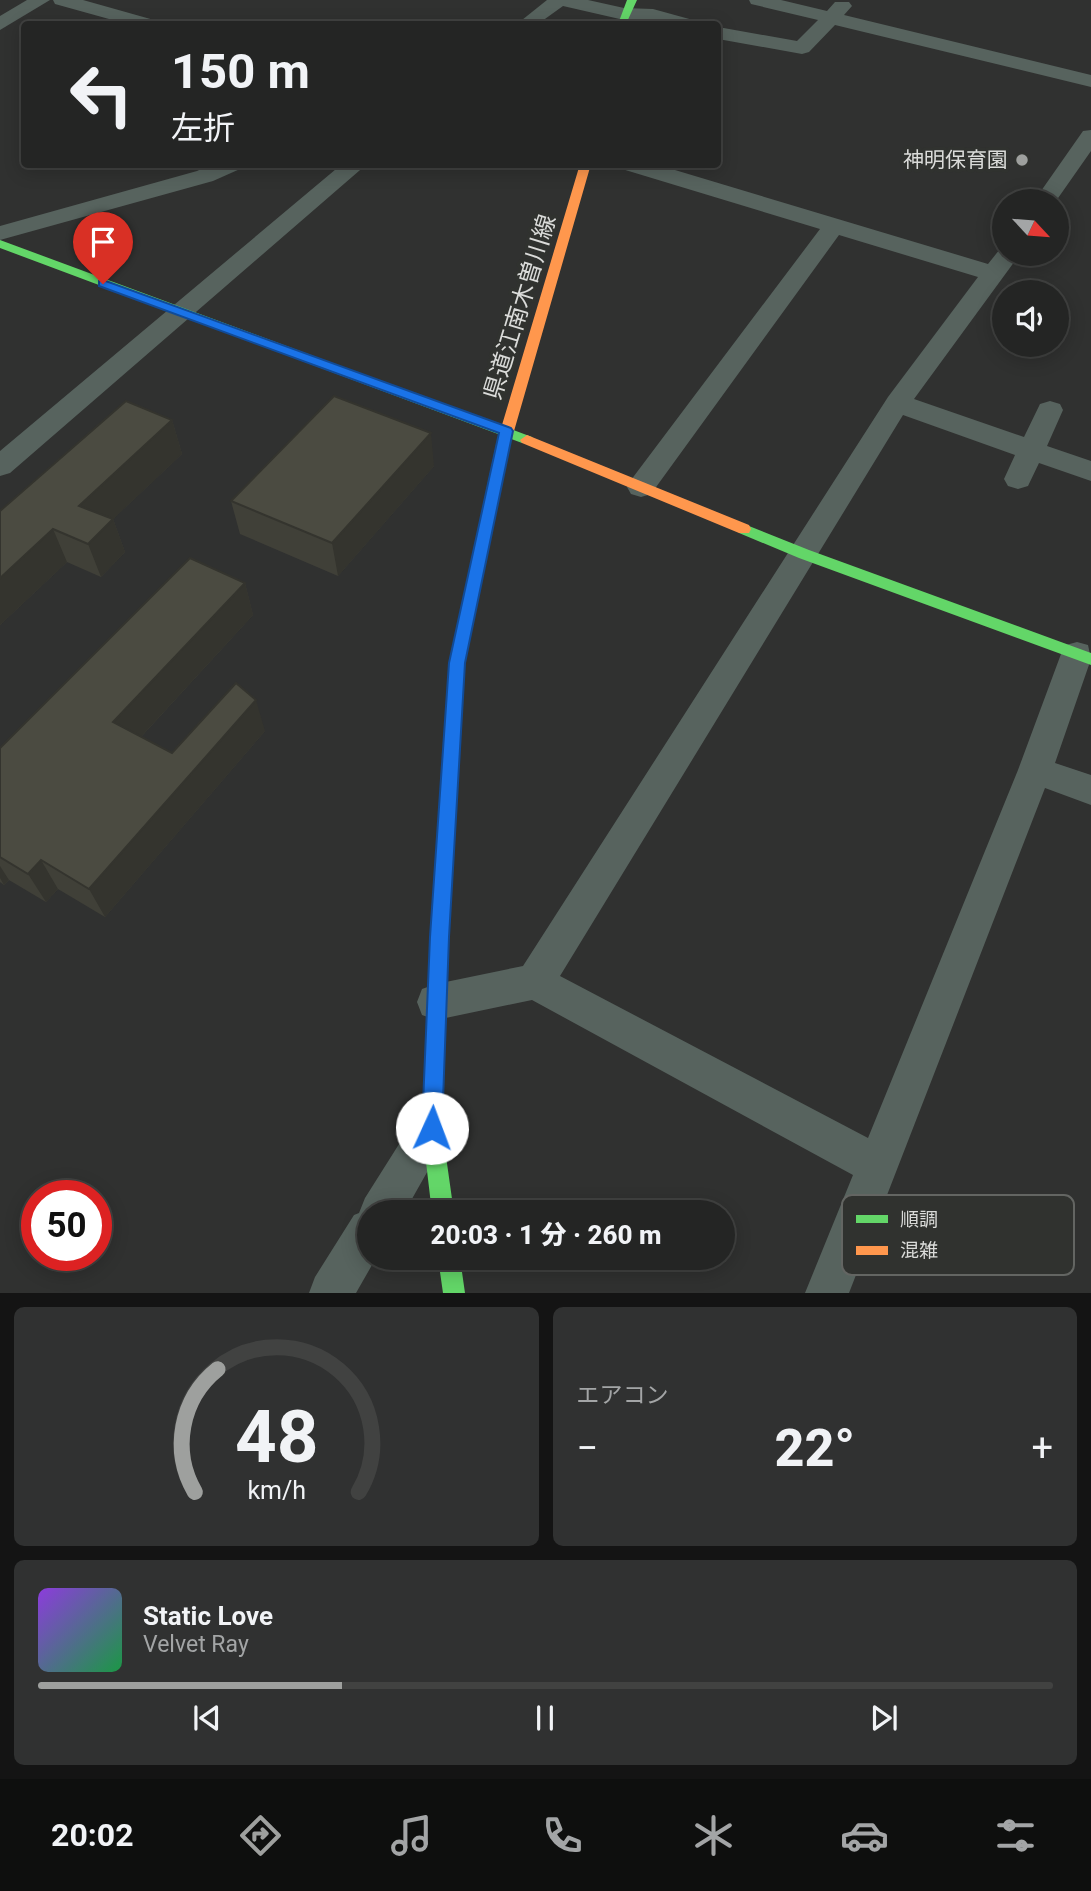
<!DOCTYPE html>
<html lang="ja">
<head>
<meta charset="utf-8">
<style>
	:root { --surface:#242524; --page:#303131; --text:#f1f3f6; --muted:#a3a5a6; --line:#414241; --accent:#9ea09e }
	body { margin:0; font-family:Roboto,"Noto Sans JP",sans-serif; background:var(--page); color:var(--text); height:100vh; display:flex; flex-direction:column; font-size:26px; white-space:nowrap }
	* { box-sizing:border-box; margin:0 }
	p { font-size:23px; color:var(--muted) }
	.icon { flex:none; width:38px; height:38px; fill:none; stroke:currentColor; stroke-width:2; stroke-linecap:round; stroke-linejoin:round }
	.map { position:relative; height:1293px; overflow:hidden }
	.sheet { display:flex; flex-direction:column; gap:14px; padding:14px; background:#141414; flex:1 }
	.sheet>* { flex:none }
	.top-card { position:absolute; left:21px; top:21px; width:700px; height:147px; border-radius:7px; box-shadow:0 4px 18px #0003,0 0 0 2px var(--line); background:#242524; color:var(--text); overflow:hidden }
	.needle { width:46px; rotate:116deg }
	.fabs { position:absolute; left:992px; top:189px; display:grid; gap:14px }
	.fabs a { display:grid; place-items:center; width:77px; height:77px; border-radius:50%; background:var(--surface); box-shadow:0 4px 18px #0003,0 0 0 2px var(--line); font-size:35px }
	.speed { position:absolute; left:21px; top:1180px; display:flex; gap:14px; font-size:35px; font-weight:700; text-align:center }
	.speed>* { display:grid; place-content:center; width:91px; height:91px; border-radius:50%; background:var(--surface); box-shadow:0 4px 18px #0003,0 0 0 2px var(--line); line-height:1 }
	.speed .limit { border:10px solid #d22; background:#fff; color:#111 }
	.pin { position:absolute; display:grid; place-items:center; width:60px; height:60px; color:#fff; margin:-72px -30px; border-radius:50% 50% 50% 0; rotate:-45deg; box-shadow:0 0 7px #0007 }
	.pin .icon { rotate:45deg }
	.me { position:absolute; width:77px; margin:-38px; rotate:2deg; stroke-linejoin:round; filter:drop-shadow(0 0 5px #0008) }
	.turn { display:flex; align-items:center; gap:24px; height:147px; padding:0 35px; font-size:32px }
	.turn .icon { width:91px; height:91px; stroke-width:2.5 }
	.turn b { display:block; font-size:49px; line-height:60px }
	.big { font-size:52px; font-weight:800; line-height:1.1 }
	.sheet .tile { flex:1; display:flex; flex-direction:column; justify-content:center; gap:10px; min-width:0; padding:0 24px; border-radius:10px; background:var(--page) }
	.sheet .dial { align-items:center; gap:0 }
	.dial svg { height:182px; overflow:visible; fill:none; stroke:var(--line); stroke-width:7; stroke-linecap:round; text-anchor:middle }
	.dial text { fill:var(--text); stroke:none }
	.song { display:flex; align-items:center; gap:21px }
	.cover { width:84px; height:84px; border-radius:10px; background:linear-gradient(135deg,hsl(270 70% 55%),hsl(140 70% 35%)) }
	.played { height:7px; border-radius:4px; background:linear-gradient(90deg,var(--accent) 30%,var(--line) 30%) }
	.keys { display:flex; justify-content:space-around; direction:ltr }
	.heat { display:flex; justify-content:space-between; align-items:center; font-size:38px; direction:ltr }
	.sheet .tiles { flex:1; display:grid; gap:14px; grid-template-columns:1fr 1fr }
	.tile:last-child { grid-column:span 2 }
	.trip { position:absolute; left:357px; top:1200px; width:378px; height:70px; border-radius:35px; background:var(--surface); box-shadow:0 4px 18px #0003,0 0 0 2px var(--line); font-weight:800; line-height:70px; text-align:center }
	.menu { display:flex; height:112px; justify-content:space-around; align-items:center; background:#0e0f0e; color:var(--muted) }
	.menu .icon { width:49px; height:49px }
	.menu .current { color:var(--accent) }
	.menu b { font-size:32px; color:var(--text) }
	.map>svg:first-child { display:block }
</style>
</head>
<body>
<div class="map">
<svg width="1091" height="1293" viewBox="0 0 1091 1293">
	<rect width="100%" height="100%" fill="#303130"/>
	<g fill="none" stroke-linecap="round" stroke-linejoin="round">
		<!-- street -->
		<path fill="#57635e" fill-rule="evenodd" d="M 27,0 L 50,0 L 0,30 L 0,16 Z
			M 53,0 L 83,0 L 154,20 L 157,24 L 127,24 L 55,4 Z
			M 547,0 L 588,0 L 624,8 L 653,9 L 693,20 L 696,24 L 666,24 L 652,21 L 624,20 L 563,6 L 538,24 L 517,24 Z
			M 749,0 L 781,0 L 827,11 L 835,2 L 849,2 L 852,6 L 844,15 L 1091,75 L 1091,87 L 835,25 L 809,52 L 802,54 L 718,39 L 718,27 L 797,41 L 818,20 L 751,4 Z
			M 1091,130 L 1091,151 L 1056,201 L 1034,201 L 1083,131 Z
			M 212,164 L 243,164 L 240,169 L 213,181 L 0,240 L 0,226 L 197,171 Z
			M 342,164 L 367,164 L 10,473 L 0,476 L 0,451 Z
			M 619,164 L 655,164 L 988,264 L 1000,249 L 1004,248 L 1004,254 L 1020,254 L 914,399 L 1024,437 L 1040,404 L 1050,401 L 1060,404 L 1063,410 L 1047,446 L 1091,461 L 1091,481 L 1039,463 L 1028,486 L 1018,489 L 1008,486 L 1004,479 L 1015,455 L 903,415 L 560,976 L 868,1138 L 1018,770 L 1061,654 L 1066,645 L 1077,642 L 1088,645 L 1091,659 L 1055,763 L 1091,775 L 1091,805 L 1045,788 L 849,1293 L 805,1293 L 853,1175 L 532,1000 L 436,1020 L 422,1015 L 417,1002 L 422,989 L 436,984 L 523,966 L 888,397 L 978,277 L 839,235 L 651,494 L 641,497 L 631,494 L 627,487 L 631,480 L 820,229 L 622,169 Z
			M 432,1108 L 446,1114 L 452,1128 L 404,1213 L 369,1213 L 369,1258 L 376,1258 L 356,1293 L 309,1293 L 315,1277 L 354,1215 L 359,1213 L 365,1198 L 418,1114 Z"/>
		<!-- fast -->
		<path fill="#63d668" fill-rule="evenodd" d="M 627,0 L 637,0 L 626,24 L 618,24 Z
			M 0,240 L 532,437 L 534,440 L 532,443 L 522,443 L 0,248 Z
			M 503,440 L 510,445 L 465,663 L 448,937 L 442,1128 L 454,1213 L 432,1213 L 422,1128 L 430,937 L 449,663 L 496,445 Z
			M 744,524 L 809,550 L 1091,653 L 1091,665 L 799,558 L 739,533 L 737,529 L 739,525 Z
			M 438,1258 L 460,1258 L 465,1293 L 443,1293 Z"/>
		<!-- slow -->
		<path fill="#ff974d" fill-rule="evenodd" d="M 580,164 L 591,164 L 510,445 L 503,450 L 496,445 Z
			M 527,435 L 749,525 L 751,529 L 749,533 L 739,533 L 522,443 L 520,440 Z"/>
	</g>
	<!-- wall -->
	<path fill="#404038" d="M 172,420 L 182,454 L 113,519 L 125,552 L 101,577 L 67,562 L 0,625 L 0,511 Z
		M 434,466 L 338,576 L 240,534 L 231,501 Z
		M 245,583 L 253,615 L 141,737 L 172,753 L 265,731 L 105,917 L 58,889 L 46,902 L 9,880 L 4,885 L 0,882 L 0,748 Z"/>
	<!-- shaded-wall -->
	<path fill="#34342e" d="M 172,420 L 182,454 L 92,539 L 79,506 Z
		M 431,433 L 434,466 L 338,576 L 332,543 Z
		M 113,519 L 125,552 L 101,577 L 88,544 Z
		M 53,529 L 67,562 L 0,625 L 0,578 Z
		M 245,583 L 253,615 L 126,753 L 113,722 Z
		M 256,700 L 265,731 L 105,917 L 89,889 Z
		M 41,860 L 58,889 L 46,902 L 28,874 Z
		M 0,866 L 9,880 L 4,885 L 0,878 Z"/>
	<!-- building -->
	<path fill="#4b4b41" stroke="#34342e" stroke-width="2" d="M 334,396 L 431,433 L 332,543 L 231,501 Z
		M 126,401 L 172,420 L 79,506 L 113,519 L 88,544 L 53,529 L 0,578 L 0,511 Z
		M 190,558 L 245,583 L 113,722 L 172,753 L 236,683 L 256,700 L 89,889 L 41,860 L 28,874 L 0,857 L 0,748 Z"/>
	<!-- route -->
	<path fill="#1a73e8" stroke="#114b97" stroke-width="2" d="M 103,280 L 511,428 L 513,431 L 465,663 L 449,937 L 442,1128 L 439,1135 L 432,1138 L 425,1135 L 422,1128 L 430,937 L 449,663 L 499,433 L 99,286 L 99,281 Z"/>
	<!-- markers -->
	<circle fill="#9ea09e" stroke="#30322f" stroke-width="2.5" cx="1022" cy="160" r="7"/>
	<g text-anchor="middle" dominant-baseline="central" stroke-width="7" stroke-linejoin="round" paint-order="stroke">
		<!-- far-poi labels -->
		<g font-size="21" fill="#dadbd9" stroke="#30322f" text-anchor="end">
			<text x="1008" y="160">神明保育園</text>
		</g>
		<!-- street labels -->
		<g font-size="24" fill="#dadbd9" stroke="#30322f">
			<text transform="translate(520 307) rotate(-73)">県道江南木曽川線</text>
		</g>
	</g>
	<!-- legend -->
	<rect x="842" y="1195" width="232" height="80" rx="10" fill="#30322f" stroke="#636562" stroke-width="2"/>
	<rect x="856" y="1215" width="32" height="8" fill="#63d668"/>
	<rect x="856" y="1246" width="32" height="9" fill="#ff974d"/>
	<g font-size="19" fill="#dadbd9">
		<text x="900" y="1226">順調</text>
		<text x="900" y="1257">混雑</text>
	</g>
</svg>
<div class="fabs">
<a><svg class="needle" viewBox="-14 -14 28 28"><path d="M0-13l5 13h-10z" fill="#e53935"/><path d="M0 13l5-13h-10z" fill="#a3a5a6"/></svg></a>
<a><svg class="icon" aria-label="sound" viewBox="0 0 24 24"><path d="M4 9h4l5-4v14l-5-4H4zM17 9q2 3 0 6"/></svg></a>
</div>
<div class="speed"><div class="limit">50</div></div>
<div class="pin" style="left:103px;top:284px;background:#d93025"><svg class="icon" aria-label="arrive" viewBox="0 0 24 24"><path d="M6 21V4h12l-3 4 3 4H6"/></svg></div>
<svg class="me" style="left:432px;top:1128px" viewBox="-20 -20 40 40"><circle r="19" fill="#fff"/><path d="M0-13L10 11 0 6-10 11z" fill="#1a73e8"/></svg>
<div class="trip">20:03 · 1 分 · 260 m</div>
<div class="top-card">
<div class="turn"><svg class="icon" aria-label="left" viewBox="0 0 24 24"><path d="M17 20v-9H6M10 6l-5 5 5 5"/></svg><div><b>150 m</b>左折</div></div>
</div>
</div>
<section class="sheet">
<div class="tiles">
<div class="tile dial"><svg viewBox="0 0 100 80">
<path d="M14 69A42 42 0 1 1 86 69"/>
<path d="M14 69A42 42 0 0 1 24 15" stroke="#9ea09e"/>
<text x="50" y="56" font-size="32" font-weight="700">48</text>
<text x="50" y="72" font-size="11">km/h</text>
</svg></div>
<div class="tile"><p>エアコン</p>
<div class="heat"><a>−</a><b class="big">22°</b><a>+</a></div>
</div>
<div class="tile">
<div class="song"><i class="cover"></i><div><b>Static Love</b><p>Velvet Ray</p></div></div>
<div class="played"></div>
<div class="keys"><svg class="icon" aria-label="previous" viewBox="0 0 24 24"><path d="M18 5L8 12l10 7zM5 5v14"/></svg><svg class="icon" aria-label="pause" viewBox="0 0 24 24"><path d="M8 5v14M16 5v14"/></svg><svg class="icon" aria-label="next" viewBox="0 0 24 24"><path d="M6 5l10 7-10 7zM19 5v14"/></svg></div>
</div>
</div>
</section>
<nav class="menu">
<b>20:02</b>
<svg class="icon current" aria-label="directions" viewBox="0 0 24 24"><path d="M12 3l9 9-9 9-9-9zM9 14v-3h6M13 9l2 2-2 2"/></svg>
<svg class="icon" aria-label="music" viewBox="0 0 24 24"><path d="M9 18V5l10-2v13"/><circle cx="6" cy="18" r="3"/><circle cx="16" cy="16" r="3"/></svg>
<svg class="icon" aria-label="phone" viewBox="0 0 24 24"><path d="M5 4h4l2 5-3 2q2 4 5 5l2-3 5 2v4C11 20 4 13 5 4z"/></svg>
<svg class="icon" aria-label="climate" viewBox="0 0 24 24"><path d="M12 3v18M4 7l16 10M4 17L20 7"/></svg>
<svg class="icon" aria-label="car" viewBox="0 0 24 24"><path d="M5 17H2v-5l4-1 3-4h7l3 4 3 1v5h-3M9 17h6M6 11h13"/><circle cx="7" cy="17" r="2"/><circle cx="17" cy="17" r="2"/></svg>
<svg class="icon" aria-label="filters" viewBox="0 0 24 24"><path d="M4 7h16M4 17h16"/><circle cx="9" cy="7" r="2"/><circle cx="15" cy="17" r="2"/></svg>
</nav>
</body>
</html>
